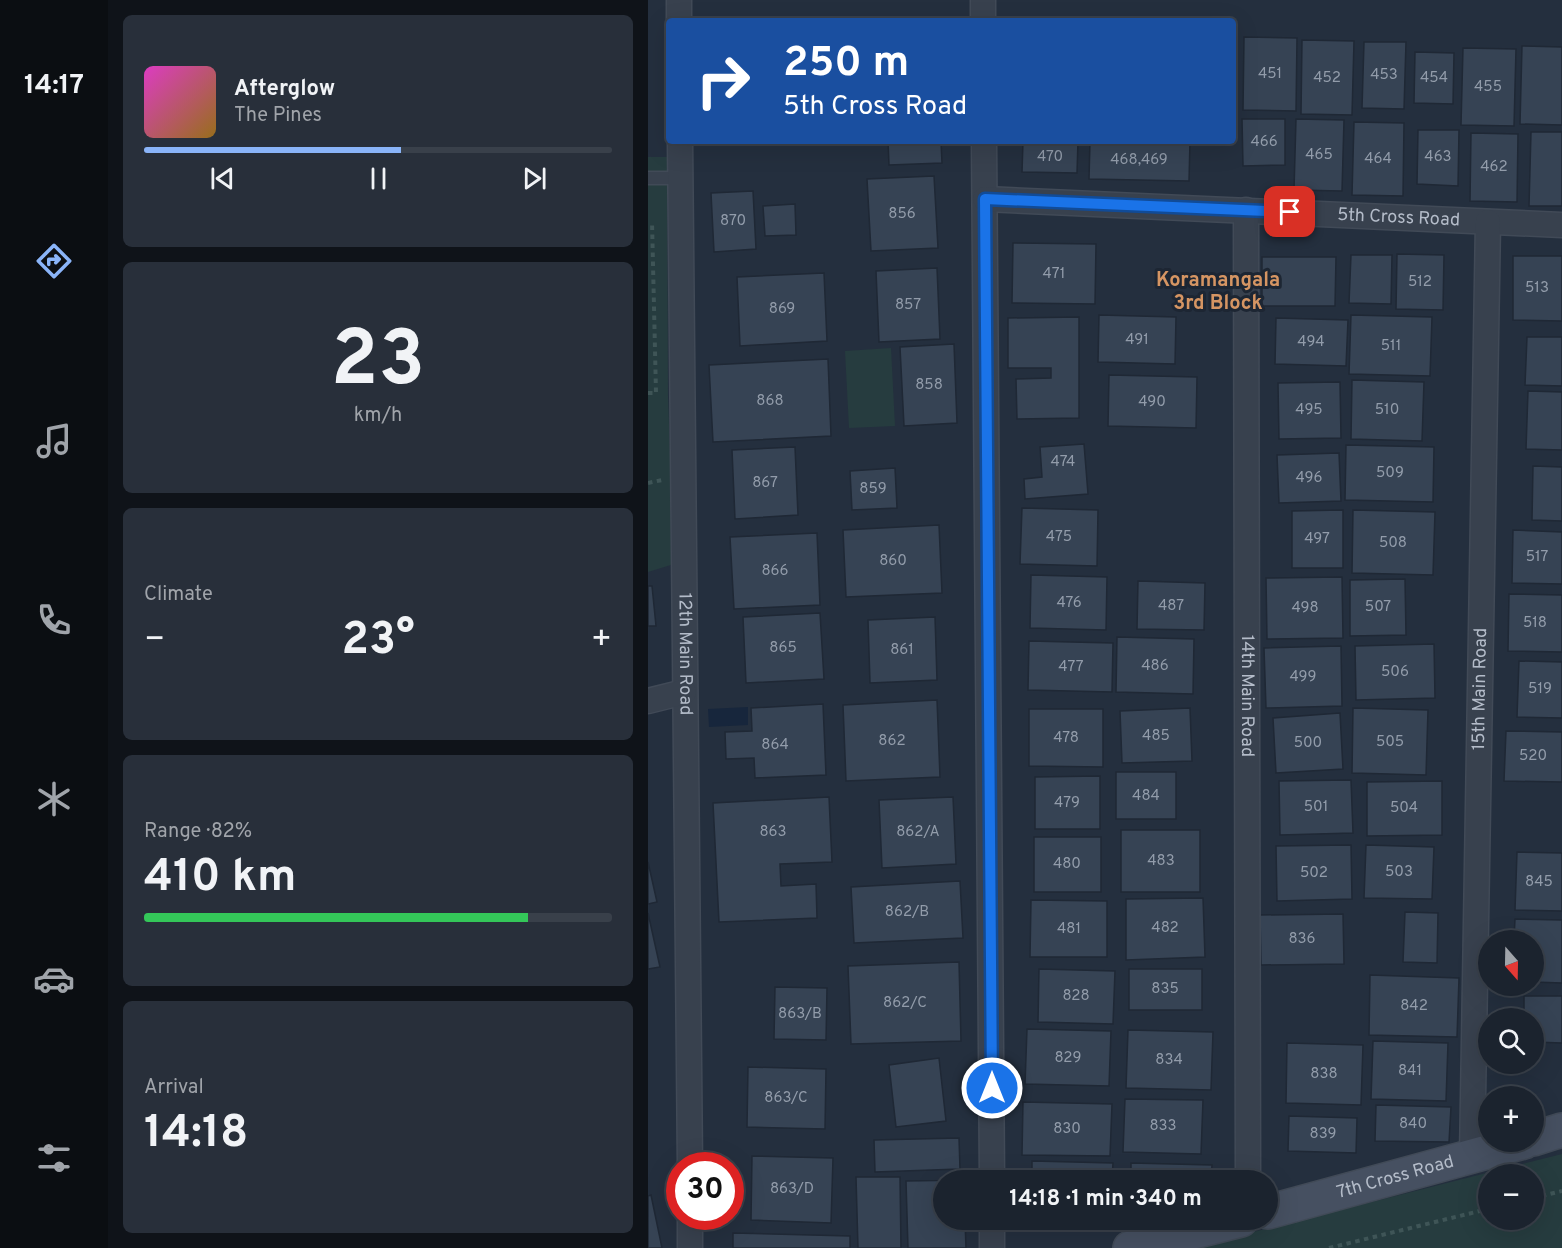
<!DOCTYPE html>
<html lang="en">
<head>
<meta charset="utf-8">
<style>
	:root { --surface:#1b232e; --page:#282f3a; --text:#f1f3f6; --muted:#a0a4aa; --line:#39404a; --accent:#8ab4f8 }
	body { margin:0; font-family:Overpass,sans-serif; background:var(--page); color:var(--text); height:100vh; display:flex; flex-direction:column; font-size:22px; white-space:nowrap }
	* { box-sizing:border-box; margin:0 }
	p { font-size:20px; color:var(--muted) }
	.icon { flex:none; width:33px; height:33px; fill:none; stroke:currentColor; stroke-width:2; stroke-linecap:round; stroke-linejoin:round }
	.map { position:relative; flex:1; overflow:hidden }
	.details { display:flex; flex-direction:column; gap:15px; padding:15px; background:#0f1319; width:540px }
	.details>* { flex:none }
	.guide { position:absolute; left:18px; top:18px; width:570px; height:126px; border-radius:6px; box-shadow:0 6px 24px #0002,0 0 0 2px var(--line); background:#1a4fa0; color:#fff; overflow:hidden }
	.needle { width:39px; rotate:160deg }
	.controls { position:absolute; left:830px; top:930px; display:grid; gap:12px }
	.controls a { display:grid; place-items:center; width:66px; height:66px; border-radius:50%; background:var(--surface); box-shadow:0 6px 24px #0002,0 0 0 2px var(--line); font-size:30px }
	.speed { position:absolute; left:18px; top:1152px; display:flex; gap:12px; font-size:30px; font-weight:700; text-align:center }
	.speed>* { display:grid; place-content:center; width:78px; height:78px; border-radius:50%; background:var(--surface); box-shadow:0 6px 24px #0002,0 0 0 2px var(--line); line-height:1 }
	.speed .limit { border:9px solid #d22; background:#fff; color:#111 }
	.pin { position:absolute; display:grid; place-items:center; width:51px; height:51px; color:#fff; margin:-26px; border-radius:12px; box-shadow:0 3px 9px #0006 }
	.me { position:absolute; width:66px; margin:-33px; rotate:0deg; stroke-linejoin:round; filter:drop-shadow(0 0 4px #0008) }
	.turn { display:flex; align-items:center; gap:21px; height:126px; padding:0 18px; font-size:27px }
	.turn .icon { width:78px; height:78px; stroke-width:2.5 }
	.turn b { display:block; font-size:42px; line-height:51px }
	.big { font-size:45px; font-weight:700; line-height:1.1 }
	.details .widget { flex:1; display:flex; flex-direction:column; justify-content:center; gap:9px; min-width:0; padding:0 21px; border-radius:9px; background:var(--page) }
	.details .dial { align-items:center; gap:0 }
	.dial b { font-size:78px; line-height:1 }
	.song { display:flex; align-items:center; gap:18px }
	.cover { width:72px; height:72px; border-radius:9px; background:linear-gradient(135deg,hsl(310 70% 55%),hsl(40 70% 35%)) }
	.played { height:6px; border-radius:3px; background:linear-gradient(90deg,var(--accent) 55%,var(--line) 55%) }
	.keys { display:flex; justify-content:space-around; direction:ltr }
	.heat { display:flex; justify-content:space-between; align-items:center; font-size:33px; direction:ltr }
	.charge { height:9px; border-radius:4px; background:linear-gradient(90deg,#34c759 82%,var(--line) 0) }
	.trip { position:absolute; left:285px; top:1170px; width:345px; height:60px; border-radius:30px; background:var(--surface); box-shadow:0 6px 24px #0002,0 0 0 2px var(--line); font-weight:700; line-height:60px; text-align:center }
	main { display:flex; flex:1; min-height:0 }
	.tabs { display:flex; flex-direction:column; width:108px; justify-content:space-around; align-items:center; background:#0b0e12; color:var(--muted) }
	.tabs .icon { width:42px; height:42px }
	.tabs .current { color:var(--accent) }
	.tabs b { font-size:27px; color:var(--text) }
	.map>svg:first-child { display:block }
</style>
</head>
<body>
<main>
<nav class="tabs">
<b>14:17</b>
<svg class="icon current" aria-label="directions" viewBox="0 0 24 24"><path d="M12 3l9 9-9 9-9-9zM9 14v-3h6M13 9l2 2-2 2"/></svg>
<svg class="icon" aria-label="music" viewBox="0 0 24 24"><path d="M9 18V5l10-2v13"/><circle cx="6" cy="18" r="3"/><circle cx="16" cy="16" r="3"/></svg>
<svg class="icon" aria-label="phone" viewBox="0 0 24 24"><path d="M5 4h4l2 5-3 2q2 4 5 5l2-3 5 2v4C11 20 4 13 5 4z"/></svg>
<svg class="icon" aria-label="climate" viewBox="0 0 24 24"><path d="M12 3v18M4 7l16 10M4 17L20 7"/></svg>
<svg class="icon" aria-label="car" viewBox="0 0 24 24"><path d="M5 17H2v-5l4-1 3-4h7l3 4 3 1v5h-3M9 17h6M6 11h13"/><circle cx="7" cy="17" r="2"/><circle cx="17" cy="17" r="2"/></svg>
<svg class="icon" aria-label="filters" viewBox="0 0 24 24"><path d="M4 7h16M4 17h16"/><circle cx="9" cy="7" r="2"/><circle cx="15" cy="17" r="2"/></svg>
</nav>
<section class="details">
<div class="widget">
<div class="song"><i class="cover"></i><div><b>Afterglow</b><p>The Pines</p></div></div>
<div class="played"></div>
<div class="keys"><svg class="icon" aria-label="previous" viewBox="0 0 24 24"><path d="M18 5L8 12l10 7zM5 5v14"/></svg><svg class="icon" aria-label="pause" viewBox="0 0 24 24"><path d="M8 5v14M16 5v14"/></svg><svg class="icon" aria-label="next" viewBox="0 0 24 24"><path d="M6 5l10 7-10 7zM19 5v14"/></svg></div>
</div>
<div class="widget dial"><b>23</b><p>km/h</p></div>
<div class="widget"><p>Climate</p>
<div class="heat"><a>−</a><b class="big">23°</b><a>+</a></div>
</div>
<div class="widget"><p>Range · 82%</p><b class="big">410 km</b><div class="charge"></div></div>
<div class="widget"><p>Arrival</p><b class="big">14:18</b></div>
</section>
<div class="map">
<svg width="914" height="1248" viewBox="0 0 914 1248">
	<rect width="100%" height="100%" fill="#242f3e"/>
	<!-- green -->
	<path fill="#263c3f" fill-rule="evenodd" d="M 0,157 L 19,157 L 20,396 L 26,564 L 0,572 Z
		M 243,348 L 247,426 L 201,428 L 197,351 Z
		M 914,1154 L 914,1248 L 542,1248 ZM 840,1174 L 885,1174 L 885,1220 L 840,1220 Z"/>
	<!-- water -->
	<path fill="#17263c" d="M 100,707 L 100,725 L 61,727 L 60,709 Z"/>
	<!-- building -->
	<path fill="#364354" stroke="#1f2835" stroke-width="1.5" d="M 227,17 L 228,21 L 169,21 L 169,20 Z
		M 296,17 L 296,21 L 234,21 L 234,20 Z
		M 596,37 L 649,38 L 648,111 L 595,110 Z
		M 654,40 L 706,41 L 704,115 L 653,114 Z
		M 716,42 L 758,42 L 756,109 L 714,108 Z
		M 874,46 L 914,47 L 914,125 L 872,124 Z
		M 815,48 L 868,49 L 866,126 L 813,125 Z
		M 767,52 L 806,53 L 805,104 L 766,103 Z
		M 594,119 L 637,119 L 637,165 L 595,166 Z
		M 648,119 L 696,120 L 694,191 L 646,190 Z
		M 706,122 L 756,123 L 755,196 L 704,195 Z
		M 770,130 L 811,130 L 810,186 L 769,184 Z
		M 883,132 L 914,132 L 914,206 L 881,206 Z
		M 823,133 L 870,134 L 869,202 L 822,201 Z
		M 240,141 L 293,141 L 294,163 L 241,165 Z
		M 375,141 L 430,141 L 429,173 L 374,172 Z
		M 442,141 L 542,141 L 541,181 L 441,179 Z
		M 286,176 L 290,248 L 223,251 L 219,179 Z
		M 105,191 L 108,249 L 66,252 L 63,193 Z
		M 147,204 L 148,235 L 117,236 L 115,206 Z
		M 365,243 L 448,244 L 447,304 L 364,303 Z
		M 749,254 L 796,255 L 795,310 L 748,309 Z
		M 703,255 L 744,255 L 743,304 L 701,303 Z
		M 865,256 L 914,256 L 914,321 L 865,320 Z
		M 614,257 L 688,257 L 687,306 L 614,306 Z
		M 289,268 L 292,339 L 231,342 L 228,271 Z
		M 176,273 L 179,341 L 92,346 L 89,277 Z
		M 451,315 L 528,317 L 527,364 L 450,362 Z
		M 703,315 L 784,317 L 782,376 L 701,374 Z
		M 431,317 L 431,418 L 369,419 L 368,379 L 403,378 L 403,368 L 360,368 L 360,318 Z
		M 628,318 L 700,320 L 698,366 L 627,364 Z
		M 879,337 L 914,337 L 914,386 L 877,385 Z
		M 306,344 L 309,423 L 256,426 L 252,347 Z
		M 180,359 L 183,436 L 65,442 L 61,365 Z
		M 461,375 L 549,377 L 548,428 L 460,426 Z
		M 704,380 L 776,382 L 774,441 L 703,439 Z
		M 692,382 L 693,438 L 631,439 L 630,383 Z
		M 880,391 L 914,392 L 914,450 L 878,449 Z
		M 436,444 L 440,494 L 377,499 L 376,479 L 394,477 L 392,447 Z
		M 698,445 L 786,447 L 785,502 L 697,500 Z
		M 147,447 L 150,515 L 87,519 L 84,450 Z
		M 691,453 L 693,501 L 631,503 L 629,455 Z
		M 885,466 L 914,467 L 914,521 L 884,520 Z
		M 247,468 L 249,508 L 204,510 L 202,471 Z
		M 374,508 L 450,510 L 449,566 L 372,564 Z
		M 695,510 L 695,568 L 644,568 L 644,511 Z
		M 705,510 L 787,512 L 785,575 L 704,573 Z
		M 291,525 L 294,593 L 198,597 L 195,530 Z
		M 865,530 L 914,532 L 914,584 L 864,583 Z
		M 169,533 L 172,605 L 86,609 L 82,537 Z
		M 383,575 L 459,577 L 458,630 L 382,628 Z
		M 694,577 L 695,638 L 619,639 L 618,578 Z
		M 757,579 L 758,635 L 702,636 L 702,580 Z
		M 490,581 L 557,583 L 556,630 L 489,629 Z
		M 0,586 L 4,586 L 8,626 L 0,626 Z
		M 861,594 L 914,595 L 914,652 L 860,651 Z
		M 172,613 L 176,679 L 98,683 L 95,617 Z
		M 287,617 L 289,680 L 222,683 L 220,620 Z
		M 469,637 L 546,639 L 545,694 L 468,692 Z
		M 381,641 L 465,643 L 464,692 L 380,690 Z
		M 786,644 L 787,698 L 708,700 L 707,646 Z
		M 693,646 L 694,706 L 618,708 L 616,648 Z
		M 871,661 L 914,662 L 914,718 L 869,717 Z
		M 289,700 L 292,777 L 198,781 L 195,705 Z
		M 175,704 L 178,775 L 107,778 L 106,758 L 78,759 L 77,732 L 104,731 L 103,708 Z
		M 542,708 L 544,761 L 474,763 L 472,711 Z
		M 705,708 L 780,710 L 778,775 L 704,773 Z
		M 381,709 L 455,709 L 455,767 L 381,766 Z
		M 692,713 L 695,769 L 628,773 L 625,718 Z
		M 858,731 L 914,732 L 914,782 L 856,781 Z
		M 468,772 L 528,772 L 528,819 L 468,819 Z
		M 452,776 L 452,829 L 387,829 L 387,777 Z
		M 703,780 L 705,833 L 632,835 L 631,781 Z
		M 794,781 L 794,835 L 719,836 L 719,782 Z
		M 181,797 L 184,862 L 132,864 L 133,886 L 168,884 L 169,918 L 71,922 L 65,803 Z
		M 305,797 L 308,864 L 234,868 L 231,800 Z
		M 473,830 L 552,830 L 552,892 L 473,892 Z
		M 386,837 L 453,837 L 453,892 L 386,892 Z
		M 703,845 L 704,899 L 629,901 L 628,846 Z
		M 718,845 L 786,847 L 784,899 L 716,898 Z
		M 869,852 L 914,853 L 914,911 L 867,910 Z
		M 0,862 L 9,902 L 0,904 Z
		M 312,881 L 315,938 L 206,943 L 203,887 Z
		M 555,898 L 557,957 L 478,960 L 478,899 Z
		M 383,900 L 459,901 L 459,957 L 382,957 Z
		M 757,912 L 790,913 L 789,963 L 755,962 Z
		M 0,913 L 12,967 L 0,969 Z
		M 695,914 L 696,964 L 613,965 L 612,915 Z
		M 867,919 L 914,920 L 914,983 L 885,982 L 885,940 L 866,940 Z
		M 311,962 L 313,1041 L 203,1044 L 200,966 Z
		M 391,969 L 467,971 L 465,1024 L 390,1022 Z
		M 481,969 L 554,969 L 554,1010 L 481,1010 Z
		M 722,975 L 811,978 L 809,1037 L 721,1035 Z
		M 127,987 L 179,988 L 178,1040 L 126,1039 Z
		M 876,996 L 914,996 L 914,1043 L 885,1042 L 885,1018 L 876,1018 Z
		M 379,1029 L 463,1031 L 461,1086 L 377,1084 Z
		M 480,1030 L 565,1032 L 563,1090 L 478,1088 Z
		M 725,1041 L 800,1043 L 798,1101 L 723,1099 Z
		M 639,1043 L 715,1045 L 713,1105 L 638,1103 Z
		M 291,1058 L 298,1121 L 248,1127 L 241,1065 Z
		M 100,1067 L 178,1069 L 177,1129 L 99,1127 Z
		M 477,1099 L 555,1100 L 553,1154 L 475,1152 Z
		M 375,1102 L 464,1104 L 462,1156 L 374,1155 Z
		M 728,1105 L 803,1107 L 801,1142 L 727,1141 Z
		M 641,1116 L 709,1118 L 708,1153 L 640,1151 Z
		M 311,1138 L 312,1169 L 227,1172 L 226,1140 Z
		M 104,1156 L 185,1158 L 183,1223 L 103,1220 Z
		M 384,1161 L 465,1163 L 464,1180 L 384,1180 Z
		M 483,1163 L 564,1165 L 563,1180 L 483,1180 Z
		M 208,1177 L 252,1177 L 253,1248 L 210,1248 Z
		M 296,1180 L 296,1220 L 317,1220 L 318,1248 L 260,1248 L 258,1181 L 317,1180 Z
		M 3,1195 L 14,1248 L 0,1248 L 0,1196 Z
		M 382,1220 L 463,1220 L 463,1228 L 382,1226 Z
		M 85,1233 L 202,1236 L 202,1248 L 85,1248 Z"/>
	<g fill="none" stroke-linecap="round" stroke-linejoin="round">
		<defs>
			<path id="lane" d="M 0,178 L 33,178"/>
			<g id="street">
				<path d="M 31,0 L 31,21"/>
				<path d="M 335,0 L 335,21"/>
				<path id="s1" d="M 32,141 L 42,1166"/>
				<path d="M 336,141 L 344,1180"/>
				<path id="s2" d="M 337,199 L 914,225"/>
				<path id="s3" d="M 598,210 L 600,1180"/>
				<path d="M 0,701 L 36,692"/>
				<path id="s4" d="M 824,1157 L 840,222"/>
				<path d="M 42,1216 L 42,1248"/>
				<path d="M 344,1248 L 344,1220"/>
			</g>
			<g id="secondary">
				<path d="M 885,1139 L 914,1130"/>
				<path id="s5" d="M 620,1212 L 876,1142"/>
				<path d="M 482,1248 L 593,1220"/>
			</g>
		</defs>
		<!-- lane casing -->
		<use href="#lane" stroke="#414a57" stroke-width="15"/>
		<!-- street casing -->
		<use href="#street" stroke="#414a57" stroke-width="27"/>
		<!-- secondary casing -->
		<use href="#secondary" stroke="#414a57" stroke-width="36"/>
		<!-- path -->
		<path stroke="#3f5557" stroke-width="4" stroke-dasharray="4.5 4.5" stroke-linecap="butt" d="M 0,393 L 8,393 L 4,221
			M 0,483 L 14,480
			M 885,1198 L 914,1191
			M 681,1248 L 840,1209"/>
		<!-- lane -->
		<use href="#lane" stroke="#38414e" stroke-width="12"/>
		<!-- street -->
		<use href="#street" stroke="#38414e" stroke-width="24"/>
		<!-- secondary -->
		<use href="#secondary" stroke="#465061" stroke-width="33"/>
	</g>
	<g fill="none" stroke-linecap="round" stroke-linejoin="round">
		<defs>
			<path id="route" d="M 344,1088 L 337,199 L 642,212"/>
		</defs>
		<!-- route casing -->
		<use href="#route" stroke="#114b97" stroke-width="15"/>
		<!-- route -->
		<use href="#route" stroke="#1a73e8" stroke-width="10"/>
	</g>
	<g text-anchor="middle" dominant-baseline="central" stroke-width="6" stroke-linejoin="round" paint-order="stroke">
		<!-- number labels -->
		<g font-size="15" fill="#929caa">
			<text x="622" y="74">451</text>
			<text x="736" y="75">453</text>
			<text x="679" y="78">452</text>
			<text x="786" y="78">454</text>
			<text x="840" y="87">455</text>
			<text x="616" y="142">466</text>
			<text x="671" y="155">465</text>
			<text x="402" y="157">470</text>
			<text x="790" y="157">463</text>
			<text x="730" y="159">464</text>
			<text x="491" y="160">468,469</text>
			<text x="846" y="167">462</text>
			<text x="254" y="214">856</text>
			<text x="85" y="221">870</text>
			<text x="406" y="274">471</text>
			<text x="772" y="282">512</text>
			<text x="889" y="288">513</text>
			<text x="260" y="305">857</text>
			<text x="134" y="309">869</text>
			<text x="489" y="340">491</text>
			<text x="663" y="342">494</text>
			<text x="743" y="346">511</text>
			<text x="281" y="385">858</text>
			<text x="122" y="401">868</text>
			<text x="504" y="402">490</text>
			<text x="661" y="410">495</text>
			<text x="739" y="410">510</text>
			<text x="415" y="462">474</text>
			<text x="742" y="473">509</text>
			<text x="661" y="478">496</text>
			<text x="117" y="483">867</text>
			<text x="225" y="489">859</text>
			<text x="411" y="537">475</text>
			<text x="669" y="539">497</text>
			<text x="745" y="543">508</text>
			<text x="889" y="557">517</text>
			<text x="245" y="561">860</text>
			<text x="127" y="571">866</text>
			<text x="421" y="603">476</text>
			<text x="523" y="606">487</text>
			<text x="730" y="607">507</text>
			<text x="657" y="608">498</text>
			<text x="887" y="623">518</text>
			<text x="135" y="648">865</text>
			<text x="254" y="650">861</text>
			<text x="507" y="666">486</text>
			<text x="423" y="667">477</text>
			<text x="747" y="672">506</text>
			<text x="655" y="677">499</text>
			<text x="892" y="689">519</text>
			<text x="508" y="736">485</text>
			<text x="418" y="738">478</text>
			<text x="244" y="741">862</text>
			<text x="742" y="742">505</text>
			<text x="660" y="743">500</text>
			<text x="127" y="745">864</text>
			<text x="885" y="756">520</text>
			<text x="498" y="796">484</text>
			<text x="419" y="803">479</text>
			<text x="668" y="807">501</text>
			<text x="756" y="808">504</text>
			<text x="125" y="832">863</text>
			<text x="270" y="832">862/A</text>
			<text x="513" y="861">483</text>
			<text x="419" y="864">480</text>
			<text x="751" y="872">503</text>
			<text x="666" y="873">502</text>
			<text x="891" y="882">845</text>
			<text x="259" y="912">862/B</text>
			<text x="517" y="928">482</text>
			<text x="421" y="929">481</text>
			<text x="654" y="939">836</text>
			<text x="517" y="989">835</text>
			<text x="428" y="996">828</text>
			<text x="257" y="1003">862/C</text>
			<text x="766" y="1006">842</text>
			<text x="152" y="1014">863/B</text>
			<text x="420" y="1058">829</text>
			<text x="521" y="1060">834</text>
			<text x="762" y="1071">841</text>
			<text x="676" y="1074">838</text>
			<text x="138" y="1098">863/C</text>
			<text x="765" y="1124">840</text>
			<text x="515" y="1126">833</text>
			<text x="419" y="1129">830</text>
			<text x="675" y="1134">839</text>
			<text x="144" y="1189">863/D</text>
		</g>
		<!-- street labels -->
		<g font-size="18" fill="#b4bcc9" stroke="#1d2633">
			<text stroke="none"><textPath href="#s2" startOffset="414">5th Cross Road</textPath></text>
			<text stroke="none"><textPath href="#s1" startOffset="513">12th Main Road</textPath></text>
			<text stroke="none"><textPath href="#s4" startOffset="468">15th Main Road</textPath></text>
			<text stroke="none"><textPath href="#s3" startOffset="486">14th Main Road</textPath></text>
			<text stroke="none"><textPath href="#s5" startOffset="132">7th Cross Road</textPath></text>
		</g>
		<!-- neighbourhood labels -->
		<g font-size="20" font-weight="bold" fill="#d59563" stroke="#1d2633">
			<text x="570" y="281">Koramangala<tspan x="570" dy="23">3rd Block</tspan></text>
		</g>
	</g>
</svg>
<div class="controls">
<a><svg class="needle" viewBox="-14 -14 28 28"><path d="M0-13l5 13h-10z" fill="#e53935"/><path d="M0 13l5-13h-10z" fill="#a0a4aa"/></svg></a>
<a><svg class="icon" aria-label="search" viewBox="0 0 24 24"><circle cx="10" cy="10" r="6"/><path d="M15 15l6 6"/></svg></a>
<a>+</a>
<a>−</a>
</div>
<div class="speed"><div class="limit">30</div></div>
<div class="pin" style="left:642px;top:212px;background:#d93025"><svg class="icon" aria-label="arrive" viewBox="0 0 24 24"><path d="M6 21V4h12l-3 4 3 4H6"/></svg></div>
<svg class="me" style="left:344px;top:1088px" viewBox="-20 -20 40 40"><circle r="17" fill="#1a73e8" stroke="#fff" stroke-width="3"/><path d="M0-11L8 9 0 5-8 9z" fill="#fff"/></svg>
<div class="trip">14:18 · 1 min · 340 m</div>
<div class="guide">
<div class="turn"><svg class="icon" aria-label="right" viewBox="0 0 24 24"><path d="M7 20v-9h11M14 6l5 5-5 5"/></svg><div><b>250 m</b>5th Cross Road</div></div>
</div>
</div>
</main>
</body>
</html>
